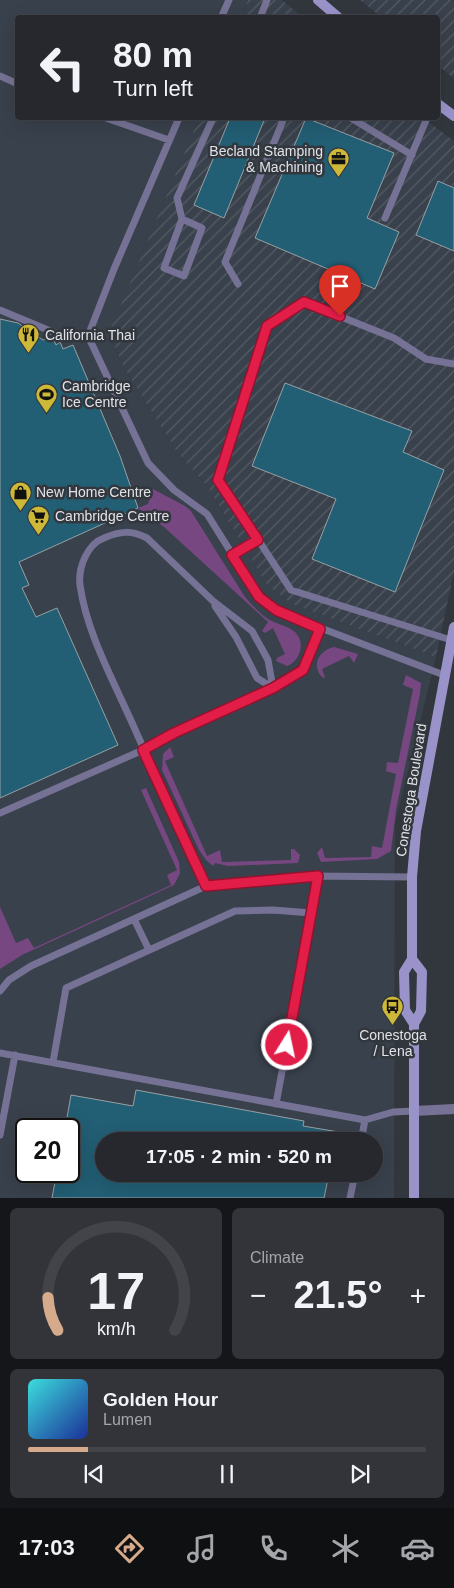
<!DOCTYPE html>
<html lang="en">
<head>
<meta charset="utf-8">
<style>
	:root { --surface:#26282e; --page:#32343a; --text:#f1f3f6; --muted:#a4a6aa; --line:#42444a; --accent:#d6ab8b }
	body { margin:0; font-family:Arial,sans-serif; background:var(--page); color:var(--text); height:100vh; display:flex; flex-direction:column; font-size:19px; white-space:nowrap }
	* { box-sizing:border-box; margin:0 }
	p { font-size:16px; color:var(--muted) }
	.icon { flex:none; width:28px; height:28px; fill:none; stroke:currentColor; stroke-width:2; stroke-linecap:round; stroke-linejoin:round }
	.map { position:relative; height:1198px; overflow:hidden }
	.sheet { display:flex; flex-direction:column; gap:10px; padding:10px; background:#151619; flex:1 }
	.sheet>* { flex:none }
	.top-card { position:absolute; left:15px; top:15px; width:425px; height:105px; border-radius:5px; box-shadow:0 5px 20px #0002,0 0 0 1px var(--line); background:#26282e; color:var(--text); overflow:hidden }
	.speed { position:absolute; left:15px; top:1118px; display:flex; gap:10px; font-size:25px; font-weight:700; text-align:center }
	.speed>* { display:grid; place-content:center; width:65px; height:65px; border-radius:50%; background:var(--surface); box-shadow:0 5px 20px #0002,0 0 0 1px var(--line); line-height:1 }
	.speed .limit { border:2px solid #111; border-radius:8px; background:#fff; color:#111 }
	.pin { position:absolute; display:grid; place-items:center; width:42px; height:42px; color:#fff; margin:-51px -21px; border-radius:50% 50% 50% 0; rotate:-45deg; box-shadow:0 0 5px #0007 }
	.pin .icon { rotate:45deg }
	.me { position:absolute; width:55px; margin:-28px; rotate:10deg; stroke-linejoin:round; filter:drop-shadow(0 0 4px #0008) }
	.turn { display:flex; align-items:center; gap:18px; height:105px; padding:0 15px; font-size:22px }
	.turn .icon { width:65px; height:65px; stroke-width:2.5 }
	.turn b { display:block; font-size:35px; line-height:42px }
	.big { font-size:38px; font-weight:600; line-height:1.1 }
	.sheet .tile { flex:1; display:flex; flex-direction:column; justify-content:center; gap:8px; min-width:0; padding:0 18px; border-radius:8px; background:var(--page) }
	.sheet .dial { align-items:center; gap:0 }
	.dial svg { height:130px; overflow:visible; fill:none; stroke:var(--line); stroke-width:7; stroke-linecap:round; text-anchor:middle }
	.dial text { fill:var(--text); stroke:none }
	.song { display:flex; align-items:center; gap:15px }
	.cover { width:60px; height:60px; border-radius:8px; background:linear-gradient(135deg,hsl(180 70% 55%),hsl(230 70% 35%)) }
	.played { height:5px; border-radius:2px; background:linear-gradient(90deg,var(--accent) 15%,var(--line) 15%) }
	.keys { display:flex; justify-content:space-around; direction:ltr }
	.heat { display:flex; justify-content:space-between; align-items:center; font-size:28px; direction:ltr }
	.sheet .tiles { flex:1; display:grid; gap:10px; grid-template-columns:1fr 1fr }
	.tile:last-child { grid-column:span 2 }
	.trip { position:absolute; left:95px; top:1132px; width:288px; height:50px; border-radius:25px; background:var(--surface); box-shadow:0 5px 20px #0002,0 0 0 1px var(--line); font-weight:600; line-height:50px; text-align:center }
	.tabs { display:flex; height:80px; justify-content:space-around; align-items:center; background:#0f1012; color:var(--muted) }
	.tabs .icon { width:35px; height:35px }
	.tabs .selected { color:var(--accent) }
	.tabs b { font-size:22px; color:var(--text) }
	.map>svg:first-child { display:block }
</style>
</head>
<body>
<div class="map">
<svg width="454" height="1198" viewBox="0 0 454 1198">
	<defs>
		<pattern id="industrial-furrows" width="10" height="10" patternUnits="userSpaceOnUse" patternTransform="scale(1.25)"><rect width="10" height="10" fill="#39414c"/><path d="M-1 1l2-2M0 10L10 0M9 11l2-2" fill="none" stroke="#555c66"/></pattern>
	</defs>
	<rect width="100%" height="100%" fill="#32363d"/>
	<!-- built -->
	<path fill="#39414c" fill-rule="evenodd" d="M 0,0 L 248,0 L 241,17 L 18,18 L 18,118 L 199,118 L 109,334 L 123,366 L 177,452 L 207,486 L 267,585 L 292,604 L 436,657 L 395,824 L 394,1198 L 0,1198 ZM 26,1129 L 69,1129 L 69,1171 L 26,1171 ZM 104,1141 L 374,1141 L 374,1174 L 104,1174 Z"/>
	<!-- industrial -->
	<path fill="url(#industrial-furrows)" d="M 248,0 L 282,0 L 302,17 L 241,18 Z
		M 360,0 L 454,0 L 454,79 L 438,65 L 438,18 L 381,17 Z
		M 199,118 L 423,118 L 454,141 L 454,571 L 436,657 L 292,604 L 267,585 L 207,486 L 177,452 L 123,366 L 109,333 Z"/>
	<!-- green -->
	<path fill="#774781" d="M 153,489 L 185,506 L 191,511 L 245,597 C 252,605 259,613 268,619 C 276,624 289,626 296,633 C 306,644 299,662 287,666 L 276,661 L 277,658 L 285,654 L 273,628 L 265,633 L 262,631 L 268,622 L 164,527 L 138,508 L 148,504 Z
		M 334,647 L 358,654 L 354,663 L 349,656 L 322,669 L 325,677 L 323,678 C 310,666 319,650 334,647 Z
		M 406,675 L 421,683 L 420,694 L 396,810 L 391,851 L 377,859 L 321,862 L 317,853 L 322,847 L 325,858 L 371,857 L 372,846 L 382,848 L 396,774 L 386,771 L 387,762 L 398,763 L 413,689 L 403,685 Z
		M 170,747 L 174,757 L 165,761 L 207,856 L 220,850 L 222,862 L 291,860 L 291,849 L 294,849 L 300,855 L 298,863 L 228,866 L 215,863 L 213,866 L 206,860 L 199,850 L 162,770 L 163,754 Z
		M 146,788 L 179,862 L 180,873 L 174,885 L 22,955 L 0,969 L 0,907 L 16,943 L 28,938 L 34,948 L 171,885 L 167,875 L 177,870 L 141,790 Z"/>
	<!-- building -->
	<path fill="#225e74" stroke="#97a1a5" d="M 230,118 L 265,118 L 224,218 L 194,205 Z
		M 306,118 L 394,153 L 367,218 L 399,232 L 375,289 L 255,238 Z
		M 438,181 L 454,188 L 454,251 L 416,235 Z
		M 0,319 L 18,323 L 43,340 L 53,338 L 56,345 L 60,342 L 63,349 L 73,345 L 120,456 L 138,508 L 19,562 L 29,585 L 22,588 L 36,617 L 57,608 L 118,745 L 0,798 Z
		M 285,383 L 412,431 L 403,452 L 444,470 L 395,592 L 312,559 L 336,499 L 252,466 Z
		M 136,1090 L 304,1121 L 303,1126 L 357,1135 L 356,1141 L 104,1141 L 104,1174 L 329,1174 L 324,1198 L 52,1198 L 57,1171 L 69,1171 L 69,1129 L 65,1129 L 71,1095 L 133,1106 Z"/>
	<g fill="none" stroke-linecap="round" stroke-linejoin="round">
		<!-- lane -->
		<path stroke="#757295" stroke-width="7" d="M 221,18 L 229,0
			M 260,18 L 267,0
			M 0,76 L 18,84
			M 106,118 L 169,140
			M 179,118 L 114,269 L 88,336 L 148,463 L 174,490 L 207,514 L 259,597 L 276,611 L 444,675
			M 351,118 L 412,155
			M 385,218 L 427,118
			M 182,219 L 202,228 L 184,276 L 164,268 L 182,219 L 177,198 L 213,118
			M 238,284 L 225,262 L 284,118
			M 0,310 L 60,335 L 88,336
			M 232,555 L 258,540
			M 215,606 L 236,637 L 257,678 L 273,688
			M 451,640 L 291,590 L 219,480 L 267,326 L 304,302 L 394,338 L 426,359 L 454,364
			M 0,813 L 143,750 L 174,733 L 273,688 L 303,670 L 320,629
			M 206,886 C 182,835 160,784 137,734 C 117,687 87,636 80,585 C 78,568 87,544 104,538 C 120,531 131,530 147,538 L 213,601 L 252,631 L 268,660 L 273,688
			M 134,919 L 149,950
			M 0,991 L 9,980 L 31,966 L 206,886 L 313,876 L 412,877
			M 0,1053 L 365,1120 L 393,1112 L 414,1111
			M 53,1062 L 66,988 L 235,911 L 273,910 L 311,913
			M 276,1104 L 318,876
			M 0,1135 L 15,1055
			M 361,1141 L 365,1120
			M 350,1198 L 355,1174"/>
		<!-- street -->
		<path stroke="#757295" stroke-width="10" d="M 414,1111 L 454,1109"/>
		<!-- secondary -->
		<path stroke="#9993ca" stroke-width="10" d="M 318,0 L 339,18
			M 438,104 L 454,116
			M 412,959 L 422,972 L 421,1011 L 414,1024 L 414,1198
			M 414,1024 L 405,1010 L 404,972 L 412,959 L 412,877 L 416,831 L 454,627"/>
	</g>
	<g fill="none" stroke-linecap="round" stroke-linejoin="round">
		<defs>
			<path id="route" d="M 287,1045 L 318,876 L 206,886 L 143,750 L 174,733 L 273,688 L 303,670 L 320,629 L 276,610 L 259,597 L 232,555 L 258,540 L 218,480 L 267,326 L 304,302 L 340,316"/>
		</defs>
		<!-- route casing -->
		<use href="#route" stroke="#92132f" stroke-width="12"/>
		<!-- route -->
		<use href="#route" stroke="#e11d48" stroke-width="9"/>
	</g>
	<!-- icons -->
	<defs>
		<symbol id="office-pin" viewBox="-11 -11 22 30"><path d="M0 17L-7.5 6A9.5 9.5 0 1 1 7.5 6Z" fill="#ceb837" stroke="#32363d"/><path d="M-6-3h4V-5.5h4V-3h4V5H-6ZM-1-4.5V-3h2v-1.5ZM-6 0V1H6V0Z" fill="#111"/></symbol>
		<symbol id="restaurant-pin" viewBox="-11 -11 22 30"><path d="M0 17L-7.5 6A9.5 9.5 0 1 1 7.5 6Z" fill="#ceb837" stroke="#32363d"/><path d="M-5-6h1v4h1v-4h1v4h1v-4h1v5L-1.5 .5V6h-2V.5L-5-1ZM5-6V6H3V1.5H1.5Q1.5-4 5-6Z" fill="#111"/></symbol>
		<symbol id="stadium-pin" viewBox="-11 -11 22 30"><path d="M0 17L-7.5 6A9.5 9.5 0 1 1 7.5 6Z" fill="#ceb837" stroke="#32363d"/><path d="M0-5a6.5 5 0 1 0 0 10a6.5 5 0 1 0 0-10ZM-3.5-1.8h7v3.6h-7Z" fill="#111"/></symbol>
		<symbol id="shop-pin" viewBox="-11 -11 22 30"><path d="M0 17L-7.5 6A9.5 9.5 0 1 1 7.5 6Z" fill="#ceb837" stroke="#32363d"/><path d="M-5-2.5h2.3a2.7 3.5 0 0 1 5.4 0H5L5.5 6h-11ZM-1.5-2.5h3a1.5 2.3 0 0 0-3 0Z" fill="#111"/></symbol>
		<symbol id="supermarket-pin" viewBox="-11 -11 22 30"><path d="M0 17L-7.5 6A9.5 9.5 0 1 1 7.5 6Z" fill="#ceb837" stroke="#32363d"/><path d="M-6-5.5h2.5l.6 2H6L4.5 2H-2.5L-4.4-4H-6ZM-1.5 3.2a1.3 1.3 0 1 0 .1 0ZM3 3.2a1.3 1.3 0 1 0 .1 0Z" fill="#111"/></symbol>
		<symbol id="bus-pin" viewBox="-11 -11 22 30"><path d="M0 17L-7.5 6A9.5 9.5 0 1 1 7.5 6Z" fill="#ceb837" stroke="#32363d"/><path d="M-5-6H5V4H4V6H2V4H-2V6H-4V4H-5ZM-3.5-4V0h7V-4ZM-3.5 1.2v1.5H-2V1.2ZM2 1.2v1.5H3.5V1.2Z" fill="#111"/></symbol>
	</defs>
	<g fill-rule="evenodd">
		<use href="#office-pin" x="326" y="146" width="25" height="34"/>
		<use href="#restaurant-pin" x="16" y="322" width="25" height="34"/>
		<use href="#stadium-pin" x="34" y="382" width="25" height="34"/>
		<use href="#shop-pin" x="8" y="480" width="25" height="34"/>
		<use href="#supermarket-pin" x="26" y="504" width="25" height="34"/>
		<use href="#bus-pin" x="380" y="994" width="25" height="34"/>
	</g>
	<g text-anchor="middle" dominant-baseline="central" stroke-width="5" stroke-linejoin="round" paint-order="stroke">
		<!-- poi labels -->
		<g font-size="14" fill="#e0e2e6" stroke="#32363d" text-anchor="start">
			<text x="323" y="151" text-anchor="end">Becland Stamping<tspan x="323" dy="16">&amp; Machining</tspan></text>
			<text x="45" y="335">California Thai</text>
			<text x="62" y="386">Cambridge<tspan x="62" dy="16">Ice Centre</tspan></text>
			<text x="36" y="492">New Home Centre</text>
			<text x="55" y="516">Cambridge Centre</text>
			<text x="393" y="1035" text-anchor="middle">Conestoga<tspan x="393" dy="16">/ Lena</tspan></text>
		</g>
		<!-- street labels -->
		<g font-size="14" fill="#e0e2e6" stroke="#32363d">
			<text transform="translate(411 790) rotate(-81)">Conestoga Boulevard</text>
		</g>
	</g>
</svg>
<div class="speed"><div class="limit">20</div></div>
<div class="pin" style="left:340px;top:316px;background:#d93025"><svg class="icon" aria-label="arrive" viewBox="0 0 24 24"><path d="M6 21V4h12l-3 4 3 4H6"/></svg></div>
<svg class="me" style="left:287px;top:1045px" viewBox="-20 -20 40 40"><circle r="17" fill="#e11d48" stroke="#fff" stroke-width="3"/><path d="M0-11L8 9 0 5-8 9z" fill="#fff"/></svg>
<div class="trip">17:05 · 2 min · 520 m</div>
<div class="top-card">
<div class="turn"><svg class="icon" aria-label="left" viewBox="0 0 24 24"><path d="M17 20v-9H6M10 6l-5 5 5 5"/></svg><div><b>80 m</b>Turn left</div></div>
</div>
</div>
<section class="sheet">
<div class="tiles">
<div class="tile dial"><svg viewBox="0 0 100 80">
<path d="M14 69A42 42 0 1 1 86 69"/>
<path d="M14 69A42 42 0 0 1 8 49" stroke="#d6ab8b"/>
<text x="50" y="56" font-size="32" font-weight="700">17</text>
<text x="50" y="72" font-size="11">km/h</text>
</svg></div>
<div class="tile"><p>Climate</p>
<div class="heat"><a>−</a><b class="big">21.5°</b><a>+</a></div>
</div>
<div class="tile">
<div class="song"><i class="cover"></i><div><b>Golden Hour</b><p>Lumen</p></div></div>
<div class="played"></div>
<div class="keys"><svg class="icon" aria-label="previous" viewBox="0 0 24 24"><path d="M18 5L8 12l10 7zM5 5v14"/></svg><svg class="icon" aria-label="pause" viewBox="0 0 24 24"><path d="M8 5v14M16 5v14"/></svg><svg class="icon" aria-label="next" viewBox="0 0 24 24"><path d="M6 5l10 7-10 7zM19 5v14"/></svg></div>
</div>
</div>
</section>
<nav class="tabs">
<b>17:03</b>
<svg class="icon selected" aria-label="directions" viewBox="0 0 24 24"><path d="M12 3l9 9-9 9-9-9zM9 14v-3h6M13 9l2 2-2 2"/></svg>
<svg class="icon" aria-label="music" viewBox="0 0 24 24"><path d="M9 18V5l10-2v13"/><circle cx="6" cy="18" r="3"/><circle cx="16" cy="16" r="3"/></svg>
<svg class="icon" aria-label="phone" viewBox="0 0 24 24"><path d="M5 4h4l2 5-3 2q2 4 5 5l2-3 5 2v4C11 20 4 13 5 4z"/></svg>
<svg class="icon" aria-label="climate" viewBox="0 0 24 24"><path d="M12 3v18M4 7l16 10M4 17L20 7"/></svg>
<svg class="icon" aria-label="car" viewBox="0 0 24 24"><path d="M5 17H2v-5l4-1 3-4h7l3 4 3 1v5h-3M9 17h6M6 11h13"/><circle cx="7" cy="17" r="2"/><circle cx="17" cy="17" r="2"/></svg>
</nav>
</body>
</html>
